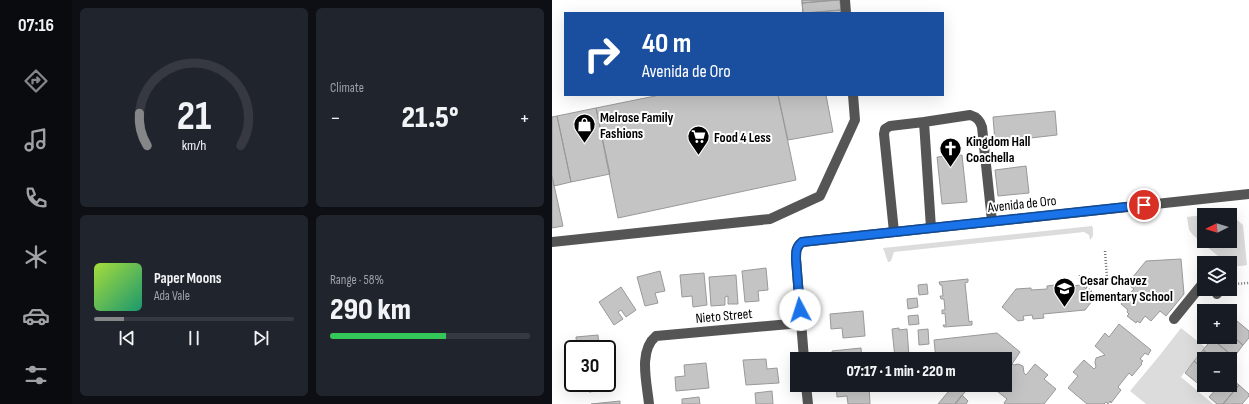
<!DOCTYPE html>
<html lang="en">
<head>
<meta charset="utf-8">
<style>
	:root { --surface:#171b24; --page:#20242c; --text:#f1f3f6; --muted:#9ea1a6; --line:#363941; --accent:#858687 }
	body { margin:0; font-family:"Sofia Sans Condensed",sans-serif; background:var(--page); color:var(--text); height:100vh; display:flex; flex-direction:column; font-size:15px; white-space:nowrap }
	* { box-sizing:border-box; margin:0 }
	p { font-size:13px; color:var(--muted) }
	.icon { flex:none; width:22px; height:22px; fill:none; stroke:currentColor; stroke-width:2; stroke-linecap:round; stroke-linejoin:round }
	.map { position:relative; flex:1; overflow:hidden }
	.panel { display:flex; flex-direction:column; gap:8px; padding:8px; background:#0d0f14; width:480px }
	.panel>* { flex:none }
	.banner { position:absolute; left:12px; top:12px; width:380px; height:84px; border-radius:0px; box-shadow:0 4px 16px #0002; background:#1a4fa0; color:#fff; overflow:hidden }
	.needle { width:26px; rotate:265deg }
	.buttons { position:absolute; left:645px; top:208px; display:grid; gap:8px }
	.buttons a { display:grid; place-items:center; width:40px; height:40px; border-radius:0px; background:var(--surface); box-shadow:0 4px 16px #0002; font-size:20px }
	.speed { position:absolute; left:12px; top:340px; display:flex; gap:8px; font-size:20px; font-weight:700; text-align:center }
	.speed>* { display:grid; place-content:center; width:52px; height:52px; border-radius:50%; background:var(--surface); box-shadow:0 4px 16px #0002; line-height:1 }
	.speed .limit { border:2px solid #111; border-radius:6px; background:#fff; color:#111 }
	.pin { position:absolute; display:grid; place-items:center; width:34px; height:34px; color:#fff; margin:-17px; border:2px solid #fff; border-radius:50%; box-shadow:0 1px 4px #0007 }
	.me { position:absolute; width:44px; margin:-22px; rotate:355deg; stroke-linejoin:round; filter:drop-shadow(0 0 3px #0008) }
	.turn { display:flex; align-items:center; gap:14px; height:84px; padding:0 12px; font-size:18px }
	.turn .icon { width:52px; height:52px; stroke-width:2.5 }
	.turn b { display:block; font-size:28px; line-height:34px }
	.big { font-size:30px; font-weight:800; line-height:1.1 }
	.panel .card { flex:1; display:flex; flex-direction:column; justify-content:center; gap:6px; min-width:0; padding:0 14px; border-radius:6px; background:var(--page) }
	.panel .dial { align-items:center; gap:0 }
	.dial svg { height:104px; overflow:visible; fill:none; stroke:var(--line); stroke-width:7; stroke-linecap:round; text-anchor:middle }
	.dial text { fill:var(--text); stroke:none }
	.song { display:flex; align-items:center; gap:12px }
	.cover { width:48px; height:48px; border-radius:6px; background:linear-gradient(135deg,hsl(80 70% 55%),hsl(160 70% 35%)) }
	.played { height:4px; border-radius:2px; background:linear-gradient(90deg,var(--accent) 15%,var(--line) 15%) }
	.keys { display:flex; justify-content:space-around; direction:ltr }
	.heat { display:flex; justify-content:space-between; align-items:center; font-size:22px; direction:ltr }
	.charge { height:6px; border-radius:3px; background:linear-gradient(90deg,#34c759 58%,var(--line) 0) }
	.panel .tiles { flex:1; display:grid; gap:8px; grid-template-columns:repeat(2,1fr) }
	.trip { position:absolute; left:238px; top:352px; width:222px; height:40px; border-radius:0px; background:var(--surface); box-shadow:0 4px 16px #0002; font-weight:800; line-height:40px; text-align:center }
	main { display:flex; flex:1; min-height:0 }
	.tabs { display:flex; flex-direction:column; width:72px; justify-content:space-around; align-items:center; background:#090b0e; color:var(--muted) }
	.tabs .icon { width:28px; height:28px }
	.tabs .current { color:var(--accent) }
	.tabs b { font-size:18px; color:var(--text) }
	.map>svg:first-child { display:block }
</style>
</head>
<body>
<main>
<nav class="tabs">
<b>07:16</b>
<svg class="icon current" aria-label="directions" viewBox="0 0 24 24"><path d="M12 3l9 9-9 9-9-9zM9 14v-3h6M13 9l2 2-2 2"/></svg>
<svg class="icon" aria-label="music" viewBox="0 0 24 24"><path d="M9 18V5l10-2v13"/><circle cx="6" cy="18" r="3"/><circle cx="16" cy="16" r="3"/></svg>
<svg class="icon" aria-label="phone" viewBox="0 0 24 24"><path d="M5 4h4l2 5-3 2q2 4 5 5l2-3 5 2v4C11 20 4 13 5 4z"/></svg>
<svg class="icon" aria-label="climate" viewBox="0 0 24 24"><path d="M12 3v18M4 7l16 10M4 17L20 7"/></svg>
<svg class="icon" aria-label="car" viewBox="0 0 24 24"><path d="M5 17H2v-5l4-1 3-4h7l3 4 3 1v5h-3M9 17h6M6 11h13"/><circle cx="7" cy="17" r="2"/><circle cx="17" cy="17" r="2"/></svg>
<svg class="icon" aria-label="filters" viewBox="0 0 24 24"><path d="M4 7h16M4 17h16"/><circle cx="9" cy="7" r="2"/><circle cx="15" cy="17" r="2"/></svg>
</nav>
<section class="panel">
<div class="tiles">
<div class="card dial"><svg viewBox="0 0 100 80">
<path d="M14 69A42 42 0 1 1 86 69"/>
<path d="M14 69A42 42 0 0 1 8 44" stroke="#858687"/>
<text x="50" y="56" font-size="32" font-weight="700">21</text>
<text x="50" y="72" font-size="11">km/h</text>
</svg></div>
<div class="card"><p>Climate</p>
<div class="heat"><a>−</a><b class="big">21.5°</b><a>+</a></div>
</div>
<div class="card">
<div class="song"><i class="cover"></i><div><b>Paper Moons</b><p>Ada Vale</p></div></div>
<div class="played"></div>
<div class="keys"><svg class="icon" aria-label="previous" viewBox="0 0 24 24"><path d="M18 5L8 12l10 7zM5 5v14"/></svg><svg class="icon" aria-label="pause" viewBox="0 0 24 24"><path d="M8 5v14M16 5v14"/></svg><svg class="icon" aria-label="next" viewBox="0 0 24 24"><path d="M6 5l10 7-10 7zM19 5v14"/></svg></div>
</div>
<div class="card"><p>Range · 58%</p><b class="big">290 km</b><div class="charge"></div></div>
</div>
</section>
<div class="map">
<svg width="697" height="404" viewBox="0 0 697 404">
	<rect width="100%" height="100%" fill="#fff"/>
	<!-- green -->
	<path fill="#dcdcdc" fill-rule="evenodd" d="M 676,212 L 691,225 L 695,265 C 689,266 684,267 678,265 L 678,263 L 673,262 L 641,235 L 637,230 L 635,217 ZM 652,215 L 678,215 L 678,241 L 652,241 Z
		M 540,226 L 541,228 L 541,236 L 538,240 L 537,235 L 532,232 L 342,252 L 339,261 L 337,262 L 336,262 L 331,248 Z
		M 629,328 L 653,347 L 631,374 L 608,355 Z
		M 608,355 L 631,374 L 629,377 L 661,404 L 594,404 L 578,391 Z"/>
	<!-- building -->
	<path fill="#c4c4c4" stroke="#999" d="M 250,0 L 283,0 L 250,3 Z
		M 250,0 L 288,0 L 289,13 L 251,13 Z
		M 288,0 L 289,10 L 251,13 L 250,3 Z
		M 289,10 L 289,13 L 256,13 Z
		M 108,95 L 226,95 L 244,180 L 66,218 L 44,108 Z
		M 226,95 L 274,95 L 281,132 L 236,140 Z
		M 44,108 L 58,174 L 19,182 L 5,116 Z
		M 503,111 L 505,135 L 443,142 L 441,117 Z
		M 5,116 L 19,182 L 2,186 L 0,176 L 0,117 Z
		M 410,155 L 415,202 L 390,204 L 385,157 Z
		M 474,166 L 477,193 L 446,196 L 443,170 Z
		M 0,176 L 11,226 L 0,228 Z
		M 629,259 L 632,294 L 614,316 L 608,311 L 599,321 L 593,316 L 588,323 L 585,321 L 584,323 L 575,316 L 577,314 L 575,312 L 576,310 L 569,304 L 582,289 L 575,284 L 594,261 Z
		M 214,268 L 216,290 L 206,291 L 207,301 L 193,302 L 190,271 Z
		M 108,271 L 113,291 L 103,293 L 106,303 L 93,306 L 85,277 Z
		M 152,273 L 155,305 L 141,307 L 140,296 L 130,297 L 128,275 Z
		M 184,275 L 186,304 L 176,304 L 176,296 L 173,297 L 173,305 L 159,306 L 157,277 Z
		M 416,279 L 416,282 L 413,283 L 417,322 L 420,321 L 420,325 L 392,327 L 391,325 L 394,325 L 393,313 L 390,314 L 390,310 L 393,310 L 392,299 L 389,299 L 388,296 L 391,296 L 390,285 L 388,285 L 387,282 Z
		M 375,284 L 376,294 L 367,295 L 366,285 Z
		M 510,284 L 510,287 L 529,285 L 544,296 L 533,310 L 491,314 L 492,318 L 481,319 L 480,315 L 471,316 L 472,320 L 466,321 L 450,307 L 464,289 L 479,288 L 479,290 L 495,289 L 495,286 Z
		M 69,287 L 84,310 L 74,317 L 69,310 L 66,312 L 71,319 L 62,325 L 47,302 Z
		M 365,298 L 366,307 L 356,309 L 355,299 Z
		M 311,311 L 313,336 L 291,338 L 290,328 L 279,329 L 278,314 Z
		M 366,315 L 367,324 L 357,325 L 356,316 Z
		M 679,316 L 697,331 L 697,338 L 691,345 L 678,334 Z
		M 567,324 L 599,350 L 596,355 L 593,353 L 588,359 L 591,361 L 589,363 L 590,364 L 580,376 L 577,373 L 566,387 L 569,390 L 559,403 L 558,401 L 556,404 L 554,402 L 552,404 L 535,404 L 516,388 L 526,376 L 521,372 L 532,360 L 542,369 L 544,367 L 543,362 L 544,358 L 553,355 L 543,346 L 553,333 L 557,337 Z
		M 347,328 L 347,330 L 355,329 L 357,357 L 343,358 L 340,329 Z
		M 376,329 L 377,344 L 367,345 L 366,330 Z
		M 445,333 L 468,352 L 460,364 L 462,365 L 466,364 L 471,366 L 472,373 L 474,375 L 483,364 L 496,375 L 492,379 L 504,389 L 492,404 L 453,404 L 452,403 L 455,399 L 441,388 L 438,392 L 430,385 L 453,385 L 453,359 L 417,359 L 415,357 L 384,359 L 382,340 Z
		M 678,334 L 691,345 L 682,357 L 660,339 L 662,337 L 678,337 Z
		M 46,335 L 47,346 L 58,345 L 59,359 L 55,360 L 55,349 L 25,349 L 24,337 Z
		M 660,339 L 682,357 L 678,361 L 678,359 L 662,359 L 651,350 Z
		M 309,348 L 310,359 L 281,359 L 280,351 Z
		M 651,350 L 662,359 L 652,359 L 652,370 L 642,361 Z
		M 214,359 L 215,369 L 225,368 L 227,383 L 194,385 L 191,360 Z
		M 642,361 L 652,370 L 652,385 L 659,385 L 654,390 L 633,373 Z
		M 55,363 L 58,363 L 59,377 L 55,377 Z
		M 154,363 L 157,388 L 124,391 L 123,377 L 133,376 L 132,365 Z
		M 678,378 L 687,385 L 671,404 L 665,404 L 657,397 L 668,385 L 678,385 Z
		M 36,383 L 53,383 L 54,390 L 37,392 Z
		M 284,385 L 317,385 L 318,404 L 296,404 L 295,396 L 285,397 Z
		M 350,385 L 364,385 L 365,389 L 350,390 Z
		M 402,385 L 405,385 L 413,392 L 403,404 L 386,404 Z
		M 687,385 L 697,394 L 697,396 L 690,404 L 671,404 Z
		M 220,391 L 221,404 L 204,404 L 203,393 Z
		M 410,395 L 416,401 L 414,404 L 403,404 Z
		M 147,397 L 148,404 L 130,404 L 130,399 Z
		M 68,401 L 68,404 L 39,404 Z"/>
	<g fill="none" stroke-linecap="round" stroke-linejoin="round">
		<!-- path -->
		<path stroke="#777" stroke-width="2.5" stroke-dasharray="1 2" stroke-linecap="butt" d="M 553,251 L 555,278
			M 528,275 L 528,282 L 543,295
			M 678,286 L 680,284 L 697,283"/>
		<!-- minor -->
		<path stroke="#555" stroke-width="10" d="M 293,0 L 294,13
			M 372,122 L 418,115 C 425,117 428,120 430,127 L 440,221
			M 342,232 L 332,134 L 333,129 L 338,126 L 372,122 L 379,228
			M 0,242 L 218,219 L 268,196 L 303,120 L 301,95
			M 665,294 L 669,289
			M 622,319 L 652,282
			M 252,359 L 244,259 C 244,251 244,247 250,242 L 697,194
			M 254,385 L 256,404
			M 97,404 C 95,383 86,351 104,336 L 249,323"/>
	</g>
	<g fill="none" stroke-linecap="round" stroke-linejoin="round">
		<defs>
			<path id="route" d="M 248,310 L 244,259 C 244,251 244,247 250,242 L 592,205"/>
		</defs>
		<!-- route casing -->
		<use href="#route" stroke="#114b97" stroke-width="10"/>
		<!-- route -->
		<use href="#route" stroke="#1a73e8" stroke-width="7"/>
	</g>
	<!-- icons -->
	<defs>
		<symbol id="shop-pin" viewBox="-11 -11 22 30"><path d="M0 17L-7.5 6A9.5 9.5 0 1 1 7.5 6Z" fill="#000" stroke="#fff"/><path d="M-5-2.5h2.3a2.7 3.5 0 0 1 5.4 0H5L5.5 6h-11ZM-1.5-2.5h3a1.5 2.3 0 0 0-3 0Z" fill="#fff"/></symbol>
		<symbol id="supermarket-pin" viewBox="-11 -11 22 30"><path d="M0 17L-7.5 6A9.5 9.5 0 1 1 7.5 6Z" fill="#000" stroke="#fff"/><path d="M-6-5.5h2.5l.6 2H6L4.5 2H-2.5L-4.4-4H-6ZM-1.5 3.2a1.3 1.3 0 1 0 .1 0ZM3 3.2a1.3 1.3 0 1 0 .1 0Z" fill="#fff"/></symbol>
		<symbol id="church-pin" viewBox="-11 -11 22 30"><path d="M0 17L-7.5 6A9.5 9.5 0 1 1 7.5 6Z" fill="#000" stroke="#fff"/><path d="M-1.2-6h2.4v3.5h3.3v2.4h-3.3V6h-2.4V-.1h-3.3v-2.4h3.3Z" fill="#fff"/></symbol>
		<symbol id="school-pin" viewBox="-11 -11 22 30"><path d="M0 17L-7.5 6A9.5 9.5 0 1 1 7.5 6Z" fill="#000" stroke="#fff"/><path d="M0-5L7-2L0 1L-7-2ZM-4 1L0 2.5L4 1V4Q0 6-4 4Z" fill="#fff"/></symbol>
	</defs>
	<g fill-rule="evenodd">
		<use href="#shop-pin" x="20" y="112" width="25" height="34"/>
		<use href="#supermarket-pin" x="134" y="124" width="25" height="34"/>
		<use href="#church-pin" x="386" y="136" width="25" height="34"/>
		<use href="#school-pin" x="500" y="276" width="25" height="34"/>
	</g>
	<g text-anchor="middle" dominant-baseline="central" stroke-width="4" stroke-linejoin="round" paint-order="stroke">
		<!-- poi labels -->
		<g font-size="14" font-weight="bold" fill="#000" stroke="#fff" text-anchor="start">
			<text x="48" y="117">Melrose Family<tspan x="48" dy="16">Fashions</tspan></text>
			<text x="162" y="137">Food 4 Less</text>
			<text x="414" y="141">Kingdom Hall<tspan x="414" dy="16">Coachella</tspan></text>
			<text x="528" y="280">Cesar Chavez<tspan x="528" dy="16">Elementary School</tspan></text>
		</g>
		<!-- street labels -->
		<g font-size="14" fill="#000" stroke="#fff">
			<text transform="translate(470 204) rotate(-6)">Avenida de Oro</text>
			<text transform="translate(172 316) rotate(-5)">Nieto Street</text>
		</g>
	</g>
</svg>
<div class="buttons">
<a><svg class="needle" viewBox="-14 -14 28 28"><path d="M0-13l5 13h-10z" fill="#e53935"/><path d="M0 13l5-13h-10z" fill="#9ea1a6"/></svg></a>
<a><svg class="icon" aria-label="layers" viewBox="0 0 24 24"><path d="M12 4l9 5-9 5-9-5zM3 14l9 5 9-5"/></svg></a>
<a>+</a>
<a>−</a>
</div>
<div class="speed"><div class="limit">30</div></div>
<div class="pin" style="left:592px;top:205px;background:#d93025"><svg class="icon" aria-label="arrive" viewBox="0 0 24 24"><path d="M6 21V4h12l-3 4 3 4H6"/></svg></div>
<svg class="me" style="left:248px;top:310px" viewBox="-20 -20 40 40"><circle r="19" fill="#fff"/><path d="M0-13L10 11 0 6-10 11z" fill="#1a73e8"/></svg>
<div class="trip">07:17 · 1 min · 220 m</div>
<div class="banner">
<div class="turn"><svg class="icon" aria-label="right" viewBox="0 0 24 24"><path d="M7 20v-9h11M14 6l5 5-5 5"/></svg><div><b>40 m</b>Avenida de Oro</div></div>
</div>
</div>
</main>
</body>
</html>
